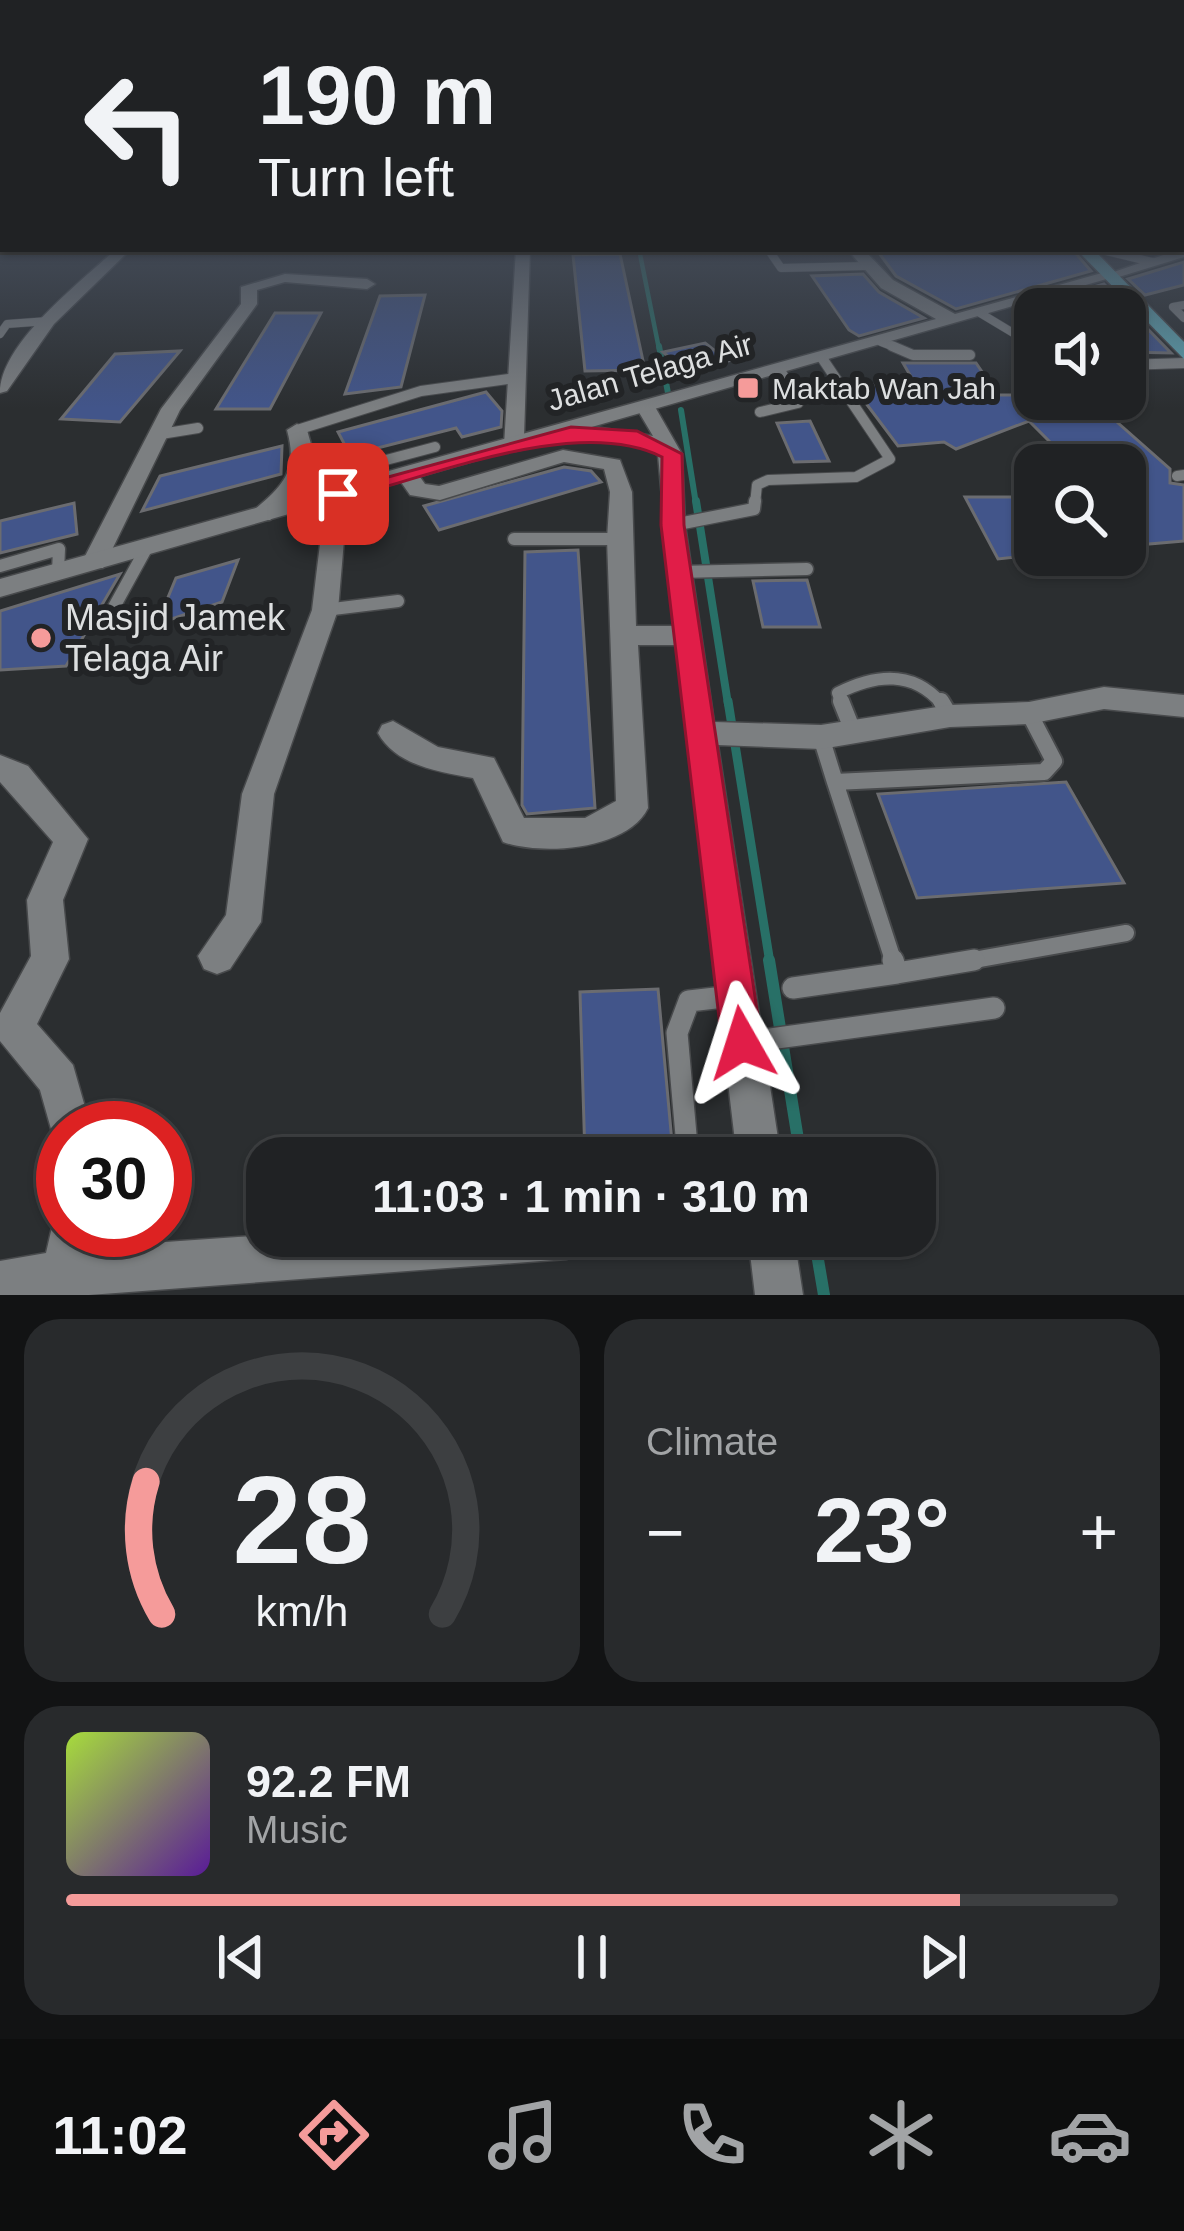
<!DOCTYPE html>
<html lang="en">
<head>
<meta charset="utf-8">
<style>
	:root { --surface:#202224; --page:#282a2c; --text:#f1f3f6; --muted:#a2a4a6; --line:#3d3f41; --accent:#f59b9a }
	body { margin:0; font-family:Helvetica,sans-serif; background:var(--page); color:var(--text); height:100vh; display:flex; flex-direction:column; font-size:45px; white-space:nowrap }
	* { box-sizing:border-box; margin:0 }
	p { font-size:39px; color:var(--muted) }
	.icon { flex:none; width:66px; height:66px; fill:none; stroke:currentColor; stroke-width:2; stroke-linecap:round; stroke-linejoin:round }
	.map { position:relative; height:1295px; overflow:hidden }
	.side { display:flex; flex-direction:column; gap:24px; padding:24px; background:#121314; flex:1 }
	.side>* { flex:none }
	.hud { position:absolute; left:0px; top:0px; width:1185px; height:252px; box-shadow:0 3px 9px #0004,0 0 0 3px var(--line); background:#202224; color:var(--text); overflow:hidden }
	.fabs { position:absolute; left:1014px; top:288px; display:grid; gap:24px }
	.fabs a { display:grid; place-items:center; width:132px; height:132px; border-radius:24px; background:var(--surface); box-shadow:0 3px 9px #0004,0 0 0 3px var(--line); font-size:60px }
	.speed { position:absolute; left:36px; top:1101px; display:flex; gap:24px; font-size:60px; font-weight:700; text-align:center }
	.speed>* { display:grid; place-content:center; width:156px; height:156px; border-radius:50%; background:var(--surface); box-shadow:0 3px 9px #0004,0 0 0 3px var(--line); line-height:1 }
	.speed .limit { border:18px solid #d22; background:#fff; color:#111 }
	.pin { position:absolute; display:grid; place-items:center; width:102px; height:102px; color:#fff; margin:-51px; border-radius:24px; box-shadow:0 6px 18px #0006 }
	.me { position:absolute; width:132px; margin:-66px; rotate:354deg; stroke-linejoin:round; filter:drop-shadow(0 0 9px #0008) }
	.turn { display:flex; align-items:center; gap:42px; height:252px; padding:0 60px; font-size:54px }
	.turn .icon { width:156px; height:156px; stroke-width:2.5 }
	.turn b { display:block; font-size:84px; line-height:102px }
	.big { font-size:90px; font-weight:700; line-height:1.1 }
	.side .tile { flex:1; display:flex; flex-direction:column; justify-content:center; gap:18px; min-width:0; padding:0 42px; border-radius:36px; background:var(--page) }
	.side .dial { align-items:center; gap:0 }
	.dial svg { height:312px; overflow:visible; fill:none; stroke:var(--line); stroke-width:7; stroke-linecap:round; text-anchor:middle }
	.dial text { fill:var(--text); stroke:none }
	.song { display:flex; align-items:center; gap:36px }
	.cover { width:144px; height:144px; border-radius:18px; background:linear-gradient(135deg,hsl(80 70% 55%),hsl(270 70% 35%)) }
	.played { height:12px; border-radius:6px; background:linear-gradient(90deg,var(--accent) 85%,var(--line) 85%) }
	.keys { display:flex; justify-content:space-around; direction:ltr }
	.heat { display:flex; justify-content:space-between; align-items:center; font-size:66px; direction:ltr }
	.side .tiles { flex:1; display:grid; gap:24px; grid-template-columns:1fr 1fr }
	.tile:last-child { grid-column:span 2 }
	.trip { position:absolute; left:246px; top:1137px; width:690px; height:120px; border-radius:36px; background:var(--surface); box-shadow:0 3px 9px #0004,0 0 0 3px var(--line); font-weight:700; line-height:120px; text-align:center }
	.menu { display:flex; height:192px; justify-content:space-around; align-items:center; background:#0d0e0e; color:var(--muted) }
	.menu .icon { width:84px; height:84px }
	.menu .active { color:var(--accent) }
	.menu b { font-size:54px; color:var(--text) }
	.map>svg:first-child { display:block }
</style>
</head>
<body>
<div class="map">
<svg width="1184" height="1295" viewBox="0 0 1184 1295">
	<rect width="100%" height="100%" fill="#2b2e30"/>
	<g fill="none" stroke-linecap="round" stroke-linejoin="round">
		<!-- stream-far4 -->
		<path stroke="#287067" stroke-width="4.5" d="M 639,249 L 659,349"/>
		<!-- stream-far3 -->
		<path stroke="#287067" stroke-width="6" d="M 659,346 L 668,393
			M 681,410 L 696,504"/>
		<!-- stream-far2 -->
		<path stroke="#287067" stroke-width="8" d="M 696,501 L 728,704"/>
		<!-- stream-far1 -->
		<path stroke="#287067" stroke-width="9" d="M 728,701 L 770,963"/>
		<!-- stream -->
		<path stroke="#287067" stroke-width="12" d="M 769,960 L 801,1158
			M 814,1236 L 824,1295"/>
	</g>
	<!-- building -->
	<path fill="#42558a" stroke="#6b6c70" stroke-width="3" d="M 876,249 L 1072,249 L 1091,271 L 956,309 L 896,276 Z
		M 620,254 L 645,370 L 585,371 L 573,255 Z
		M 1184,262 L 1184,285 L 1145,295 L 1128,279 Z
		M 863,274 L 879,292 L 924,318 L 859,336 L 849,330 L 812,276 Z
		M 1104,284 L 1171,353 L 1125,352 L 1125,309 L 1025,307 Z
		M 425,295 L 401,387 L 345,394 L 380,296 Z
		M 275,313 L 321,313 L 270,409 L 216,409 Z
		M 705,343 L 728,361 L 685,371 L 663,352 Z
		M 180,351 L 120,422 L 61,419 L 115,354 Z
		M 903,363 L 976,363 L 998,395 L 1035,395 L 1035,406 L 1092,400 L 1170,469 L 1170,483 L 1184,485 L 1184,541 L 1125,546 L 1125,465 L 1073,465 L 1029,421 L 956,449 L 944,442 L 898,446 L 853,386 L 914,382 Z
		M 486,392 L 502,411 L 501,427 L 462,437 L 456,428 L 350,455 L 338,432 Z
		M 810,421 L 829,461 L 794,462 L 777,423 Z
		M 282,446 L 281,474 L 142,511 L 160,476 Z
		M 564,467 L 591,471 L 601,482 L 439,530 L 424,506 Z
		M 965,497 L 1035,497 L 1035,555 L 998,559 Z
		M 74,503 L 77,534 L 0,553 L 0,521 Z
		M 578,550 L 595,808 L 527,814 L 522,805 L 525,552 Z
		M 238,560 L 222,602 L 157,624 L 176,578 Z
		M 120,574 L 66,666 L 0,670 L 0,611 Z
		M 807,580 L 820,627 L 763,627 L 753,581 Z
		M 1066,782 L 1124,883 L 917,898 L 878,794 Z
		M 658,989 L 673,1153 L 585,1157 L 580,992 Z"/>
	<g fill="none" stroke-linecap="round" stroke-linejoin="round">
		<defs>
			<path id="service-far4" d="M 768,249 L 781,268 L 866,266
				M 1098,249 L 1152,262
				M 1184,305 L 1173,307 L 1184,318
				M 980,313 L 1035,346
				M 0,334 L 7,324 L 48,321
				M 881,342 L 899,349"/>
			<path id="service-far3" d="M 892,346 L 913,355 L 970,355
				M 1125,365 L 1184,363
				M 760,412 L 798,403 L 780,370
				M 297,430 L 421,391 L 515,378
				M 161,434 L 198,428
				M 341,472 L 435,447
				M 1177,476 L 1184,475
				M 1023,488 L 1035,487
				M 755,504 L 757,485 L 768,480 L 856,477 L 890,459 L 822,358"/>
			<path id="service-far2" d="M 673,525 L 754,509 L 755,501
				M 514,539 L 619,539
				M 0,566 L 59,549 L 58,572
				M 679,572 L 807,569
				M 325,610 L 398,601
				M 103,627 L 147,547
				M 842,704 L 838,693 C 876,674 913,670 942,704"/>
			<path id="service-far1" d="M 841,701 L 853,731
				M 941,701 L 950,716
				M 821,737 L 835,782 L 1044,772 L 1054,761 L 1029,713
				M 835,782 L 894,963
				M 957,963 L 1126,933"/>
			<path id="service" d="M 897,973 L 974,960
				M 793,988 L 897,973 L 893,960
				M 749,1042 L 994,1008
				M 688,1158 L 677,1033 L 689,1001 L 733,996"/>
			<path id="minor" d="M 1184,248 L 1184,257 L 1109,280 L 1102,276 Z
				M 116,249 L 131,249 L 54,324 L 7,391 L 0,393 C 0,343 81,282 116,249 Z
				M 516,249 L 530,249 L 524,437 L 595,427 L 653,436 L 637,409 L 647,403 L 654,405 L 682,454 L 685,525 L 714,722 L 821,725 L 950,705 L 1029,702 L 1104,687 L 1184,695 L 1184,717 L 1104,709 L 1029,724 L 950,727 L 821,749 L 718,745 L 781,1158 L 737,1158 L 676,645 L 638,645 L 648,808 C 628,850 542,856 503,842 L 473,778 C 440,772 396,766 378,733 L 382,725 L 393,721 L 438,747 L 494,758 L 524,818 L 585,818 L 616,801 L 607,539 L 610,492 L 604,469 L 564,462 L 440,500 L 410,495 L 396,475 L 399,470 L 415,470 L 425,484 L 439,486 L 563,450 L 620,460 L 632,492 L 636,626 L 674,626 L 658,455 C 613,429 562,441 514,451 L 504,445 Z
				M 285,274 L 367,279 L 375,284 L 367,289 L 285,282 L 257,290 L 257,304 L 180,410 L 106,562 L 103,568 L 85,568 L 82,562 L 161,409 L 241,304 L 241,287 Z
				M 297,424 L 307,430 L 313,451 L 389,483 L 378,489 L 313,468 L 300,492 L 270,520 L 254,520 L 254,510 C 284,485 298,470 287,430 Z
				M 337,487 L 348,494 L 338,610 L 274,794 L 261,922 L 230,969 L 217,974 L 204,969 L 198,956 L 226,915 L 242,794 L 312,610 L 326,494 Z
				M 0,755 L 28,766 L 88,839 L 63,900 L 69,959 L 37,1024 L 73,1065 L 91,1128 L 63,1128 L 63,1146 L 55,1143 L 40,1090 L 0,1041 L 0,1013 L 31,956 L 27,900 L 53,842 L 0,782 Z
				M 63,1210 L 63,1230 L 94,1230 L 93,1247 L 267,1235 L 590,1236 L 583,1252 L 567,1259 L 89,1295 L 0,1295 L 0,1261 L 46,1253 L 55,1214 Z
				M 748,1236 L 794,1236 L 803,1295 L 755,1295 Z"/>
			<path id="tertiary" d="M 847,249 L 863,249 L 893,280 L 955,314 L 1109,271 L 1117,276 L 0,597 L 0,579 L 936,319 L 881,288 Z"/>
			<path id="primary" d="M 1076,249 L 1093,249 L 1184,342 L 1184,359 Z"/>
		</defs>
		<!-- service-far4 casing -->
		<use href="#service-far4" stroke="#484a4c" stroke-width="9"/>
		<!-- service-far3 casing -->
		<use href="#service-far3" stroke="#484a4c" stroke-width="12"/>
		<!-- service-far2 casing -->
		<use href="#service-far2" stroke="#484a4c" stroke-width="15"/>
		<!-- service-far1 casing -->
		<use href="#service-far1" stroke="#484a4c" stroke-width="20"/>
		<!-- service casing -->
		<use href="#service" stroke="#484a4c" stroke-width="24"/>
		<!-- minor casing -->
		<use href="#minor" stroke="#484a4c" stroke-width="3"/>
		<!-- tertiary casing -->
		<use href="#tertiary" stroke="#484a4c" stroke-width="3"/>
		<!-- primary casing -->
		<use href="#primary" stroke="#484a4c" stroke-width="3"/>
		<!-- service-far4 -->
		<use href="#service-far4" stroke="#7c7f81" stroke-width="8"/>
		<!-- service-far3 -->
		<use href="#service-far3" stroke="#7c7f81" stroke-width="10"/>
		<!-- service-far2 -->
		<use href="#service-far2" stroke="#7c7f81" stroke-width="12"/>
		<!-- service-far1 -->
		<use href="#service-far1" stroke="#7c7f81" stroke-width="16"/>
		<!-- service -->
		<use href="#service" stroke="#7c7f81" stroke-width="21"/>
		<!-- minor -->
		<use href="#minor" fill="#7c7f81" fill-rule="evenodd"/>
		<!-- tertiary -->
		<use href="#tertiary" fill="#7c7f81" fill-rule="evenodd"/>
		<!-- primary -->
		<use href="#primary" fill="#5fa5b3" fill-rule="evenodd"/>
	</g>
	<!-- sky -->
	<linearGradient id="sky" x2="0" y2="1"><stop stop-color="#18191a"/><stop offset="0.56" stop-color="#444c59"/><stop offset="1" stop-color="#444c59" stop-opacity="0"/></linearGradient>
	<rect width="1184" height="409" fill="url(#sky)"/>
	<!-- route -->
	<path fill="#e11d48" stroke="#92132f" stroke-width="3" d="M 571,427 L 637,431 L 682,454 L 684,525 L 762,1043 L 756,1057 L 742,1063 L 728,1057 L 722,1043 L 661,525 L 662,457 C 577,414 428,478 338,500 L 326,494 Z"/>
	<!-- markers -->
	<g fill="#f59b9a" stroke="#222426" stroke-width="4.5">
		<rect x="736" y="376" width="24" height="24" rx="6"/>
		<circle cx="41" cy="638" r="12"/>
	</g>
	<g text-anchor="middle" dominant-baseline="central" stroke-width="12" stroke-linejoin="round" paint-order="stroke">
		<!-- far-street labels -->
		<g font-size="30" fill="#dddfe0" stroke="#222426">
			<text transform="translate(650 372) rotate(-16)">Jalan Telaga Air</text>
		</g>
		<!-- far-poi labels -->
		<g font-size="30" fill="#dddfe0" stroke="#222426" text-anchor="start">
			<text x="772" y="388">Maktab Wan Jah</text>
		</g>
		<!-- poi labels -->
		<g font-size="36" fill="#dddfe0" stroke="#222426" text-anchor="start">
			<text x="65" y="617">Masjid Jamek<tspan x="65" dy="41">Telaga Air</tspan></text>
		</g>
	</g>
</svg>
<div class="fabs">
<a><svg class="icon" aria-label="sound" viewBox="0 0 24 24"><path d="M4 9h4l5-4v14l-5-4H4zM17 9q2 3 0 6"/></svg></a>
<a><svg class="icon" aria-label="search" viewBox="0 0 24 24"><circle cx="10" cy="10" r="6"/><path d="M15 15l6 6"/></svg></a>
</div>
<div class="speed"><div class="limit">30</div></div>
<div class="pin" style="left:338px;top:494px;background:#d93025"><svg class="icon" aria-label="arrive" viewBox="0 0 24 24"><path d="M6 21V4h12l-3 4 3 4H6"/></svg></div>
<svg class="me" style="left:742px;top:1043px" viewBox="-20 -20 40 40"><path d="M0-17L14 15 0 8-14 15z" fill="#e11d48" stroke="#fff" stroke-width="4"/></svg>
<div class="trip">11:03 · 1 min · 310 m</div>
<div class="hud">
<div class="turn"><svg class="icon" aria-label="left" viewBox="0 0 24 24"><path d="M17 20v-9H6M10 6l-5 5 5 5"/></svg><div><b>190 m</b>Turn left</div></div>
</div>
</div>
<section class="side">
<div class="tiles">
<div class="tile dial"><svg viewBox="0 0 100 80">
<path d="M14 69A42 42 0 1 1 86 69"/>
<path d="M14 69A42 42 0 0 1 10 35" stroke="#f59b9a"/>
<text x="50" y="56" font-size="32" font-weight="700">28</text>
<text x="50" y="72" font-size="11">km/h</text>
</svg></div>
<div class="tile"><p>Climate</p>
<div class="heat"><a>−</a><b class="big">23°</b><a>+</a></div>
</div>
<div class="tile">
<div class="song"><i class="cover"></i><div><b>92.2 FM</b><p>Music</p></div></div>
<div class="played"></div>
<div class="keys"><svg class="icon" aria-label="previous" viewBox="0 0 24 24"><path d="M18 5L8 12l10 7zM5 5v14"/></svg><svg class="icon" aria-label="pause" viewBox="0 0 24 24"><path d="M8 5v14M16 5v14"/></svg><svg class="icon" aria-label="next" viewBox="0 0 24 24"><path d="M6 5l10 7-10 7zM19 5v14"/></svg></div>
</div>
</div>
</section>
<nav class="menu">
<b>11:02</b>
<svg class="icon active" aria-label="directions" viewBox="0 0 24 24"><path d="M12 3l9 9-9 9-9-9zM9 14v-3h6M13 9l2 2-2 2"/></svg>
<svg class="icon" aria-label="music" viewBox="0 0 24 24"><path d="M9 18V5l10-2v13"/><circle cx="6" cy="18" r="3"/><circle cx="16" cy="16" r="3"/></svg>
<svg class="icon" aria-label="phone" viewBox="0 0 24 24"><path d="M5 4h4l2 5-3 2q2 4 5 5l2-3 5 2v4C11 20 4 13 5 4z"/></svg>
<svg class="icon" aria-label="climate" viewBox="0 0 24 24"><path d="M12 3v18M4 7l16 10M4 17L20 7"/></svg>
<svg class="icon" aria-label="car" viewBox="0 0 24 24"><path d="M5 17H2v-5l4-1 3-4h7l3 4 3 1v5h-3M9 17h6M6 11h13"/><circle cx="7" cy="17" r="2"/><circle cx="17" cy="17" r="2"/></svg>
</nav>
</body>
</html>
